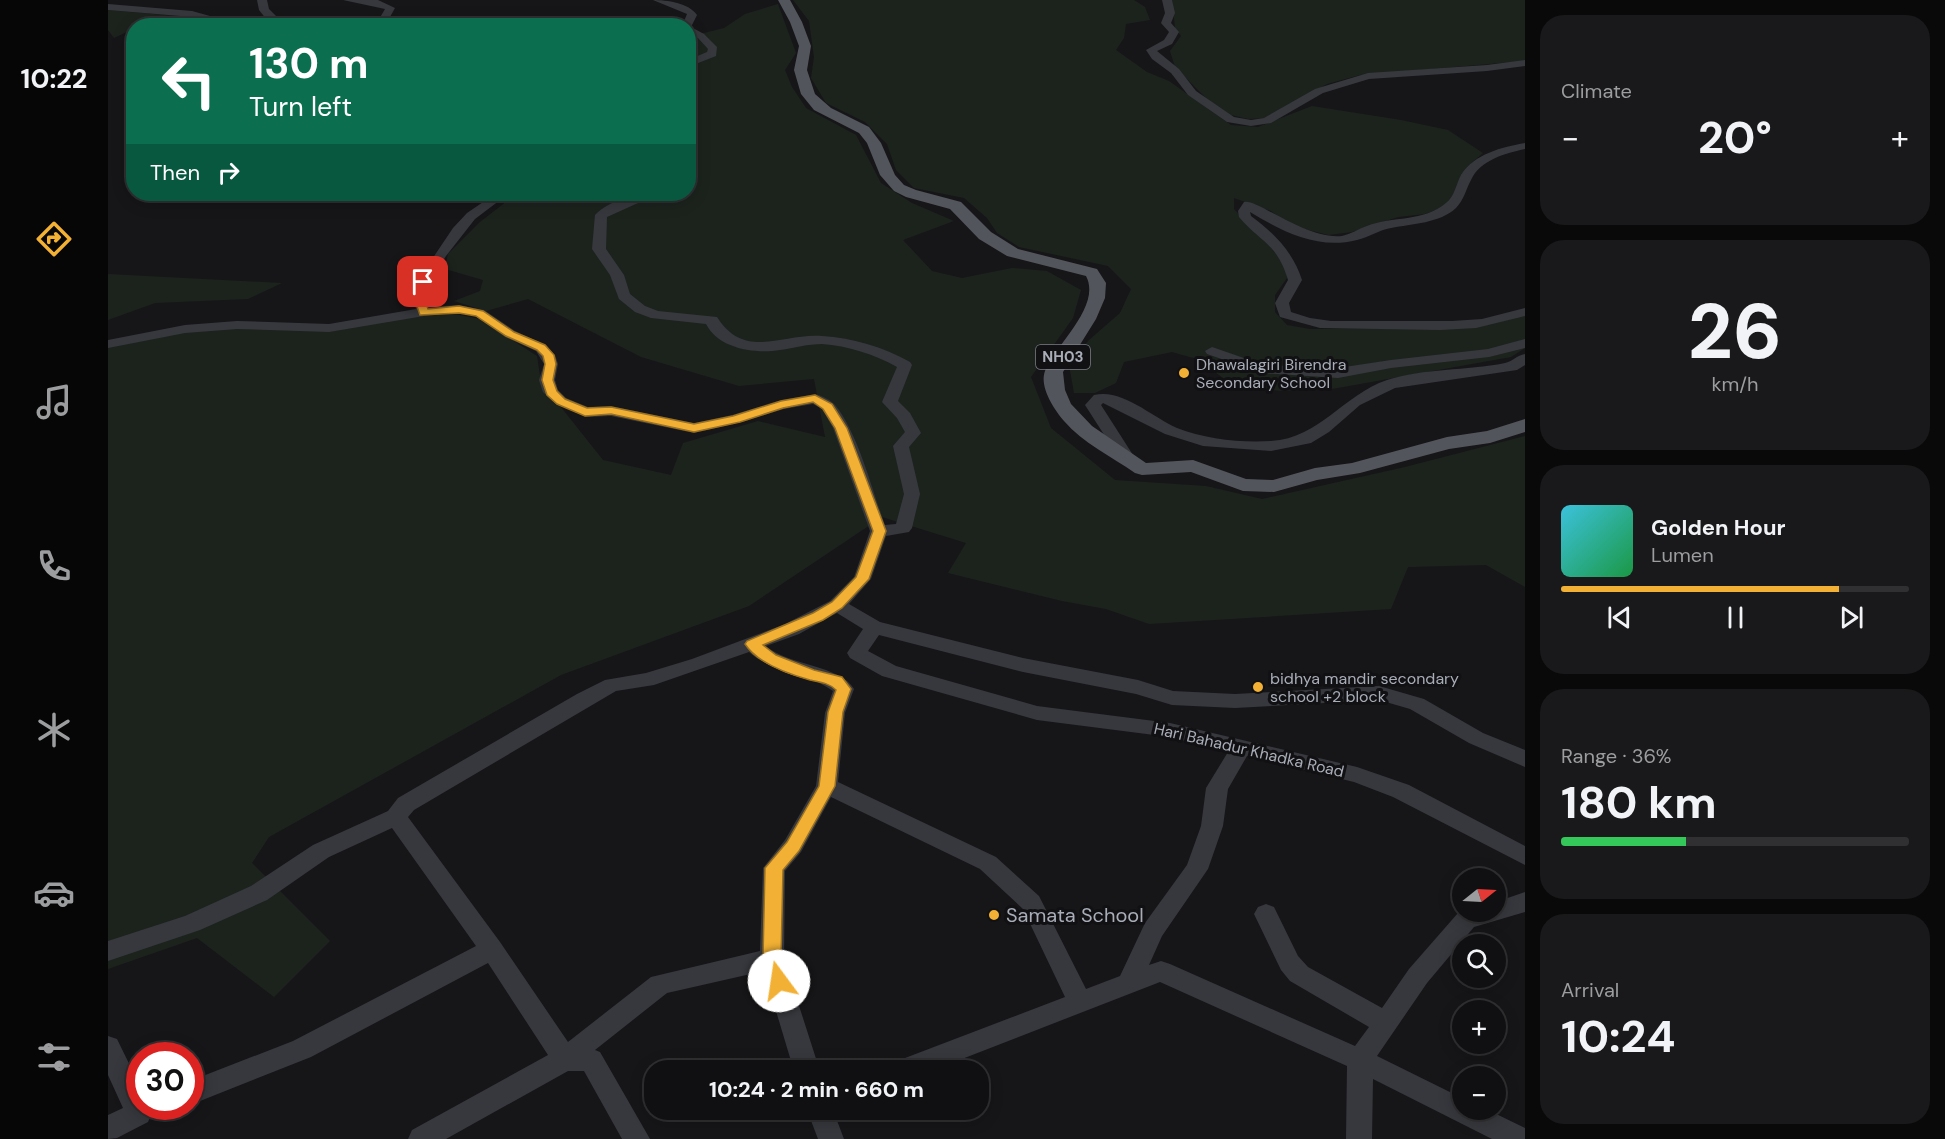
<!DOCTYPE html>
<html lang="en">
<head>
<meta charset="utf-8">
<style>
	:root { --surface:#101012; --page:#19191b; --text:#f1f3f6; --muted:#9c9d9f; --line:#303032; --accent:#f2b134 }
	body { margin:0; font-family:"DM Sans",sans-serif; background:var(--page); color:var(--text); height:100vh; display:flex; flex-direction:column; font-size:22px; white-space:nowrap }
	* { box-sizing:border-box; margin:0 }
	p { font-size:20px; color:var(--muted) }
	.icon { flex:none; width:33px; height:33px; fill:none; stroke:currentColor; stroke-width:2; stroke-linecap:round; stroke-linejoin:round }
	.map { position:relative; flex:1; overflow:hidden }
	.drawer { display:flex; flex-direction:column; gap:15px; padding:15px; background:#09090a; width:420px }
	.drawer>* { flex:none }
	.banner { position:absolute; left:18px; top:18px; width:570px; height:183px; border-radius:24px; box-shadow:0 3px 15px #0003,0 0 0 2px var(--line); background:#0b6e4f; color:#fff; overflow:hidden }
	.needle { width:39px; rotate:72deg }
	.tools { position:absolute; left:1344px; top:868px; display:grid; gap:12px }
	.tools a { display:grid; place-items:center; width:54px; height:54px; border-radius:50%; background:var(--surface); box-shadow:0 3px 15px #0003,0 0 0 2px var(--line); font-size:30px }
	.speed { position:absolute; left:18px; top:1042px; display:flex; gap:12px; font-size:30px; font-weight:700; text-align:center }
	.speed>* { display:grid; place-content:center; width:78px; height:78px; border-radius:50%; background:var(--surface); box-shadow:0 3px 15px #0003,0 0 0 2px var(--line); line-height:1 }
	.speed .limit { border:9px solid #d22; background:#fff; color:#111 }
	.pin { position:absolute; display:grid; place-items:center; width:51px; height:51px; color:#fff; margin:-26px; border-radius:12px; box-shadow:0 3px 9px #0006 }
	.me { position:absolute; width:66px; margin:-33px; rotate:346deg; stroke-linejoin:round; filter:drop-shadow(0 0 4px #0008) }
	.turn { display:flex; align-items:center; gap:21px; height:126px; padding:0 24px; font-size:27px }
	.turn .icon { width:78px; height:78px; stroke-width:2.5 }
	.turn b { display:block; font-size:42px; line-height:51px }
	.then { display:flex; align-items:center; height:57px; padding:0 24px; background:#0003; gap:12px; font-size:22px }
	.big { font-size:45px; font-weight:700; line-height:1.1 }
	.drawer .card { flex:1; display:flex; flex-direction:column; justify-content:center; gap:9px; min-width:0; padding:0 21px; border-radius:24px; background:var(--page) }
	.drawer .dial { align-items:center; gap:0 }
	.dial b { font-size:78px; line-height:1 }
	.song { display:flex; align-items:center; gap:18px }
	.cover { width:72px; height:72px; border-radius:9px; background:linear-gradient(135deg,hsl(190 70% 55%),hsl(140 70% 35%)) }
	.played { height:6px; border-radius:3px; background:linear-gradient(90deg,var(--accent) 80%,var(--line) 80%) }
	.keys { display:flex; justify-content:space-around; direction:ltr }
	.heat { display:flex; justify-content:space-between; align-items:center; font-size:33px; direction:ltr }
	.charge { height:9px; border-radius:4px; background:linear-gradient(90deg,#34c759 36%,var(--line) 0) }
	.trip { position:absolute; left:536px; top:1060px; width:345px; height:60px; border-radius:24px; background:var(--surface); box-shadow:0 3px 15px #0003,0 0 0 2px var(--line); font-weight:700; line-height:60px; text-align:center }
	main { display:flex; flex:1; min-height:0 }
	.tab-bar { display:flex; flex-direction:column; width:108px; justify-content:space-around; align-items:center; background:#060607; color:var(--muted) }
	.tab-bar .icon { width:42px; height:42px }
	.tab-bar .selected { color:var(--accent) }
	.tab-bar b { font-size:27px; color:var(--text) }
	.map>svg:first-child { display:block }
</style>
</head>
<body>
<main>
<nav class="tab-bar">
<b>10:22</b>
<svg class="icon selected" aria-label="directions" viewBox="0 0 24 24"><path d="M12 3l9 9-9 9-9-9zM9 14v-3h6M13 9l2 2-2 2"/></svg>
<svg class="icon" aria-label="music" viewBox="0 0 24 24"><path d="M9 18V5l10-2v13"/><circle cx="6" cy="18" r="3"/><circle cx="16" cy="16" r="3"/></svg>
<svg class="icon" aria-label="phone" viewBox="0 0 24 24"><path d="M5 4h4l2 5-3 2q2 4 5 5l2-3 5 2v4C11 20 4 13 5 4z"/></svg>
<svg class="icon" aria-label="climate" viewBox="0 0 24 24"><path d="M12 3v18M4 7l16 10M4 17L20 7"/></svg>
<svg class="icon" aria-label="car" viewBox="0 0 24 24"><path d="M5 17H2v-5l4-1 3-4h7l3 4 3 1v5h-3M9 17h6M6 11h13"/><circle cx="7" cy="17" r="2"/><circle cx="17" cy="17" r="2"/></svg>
<svg class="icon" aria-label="filters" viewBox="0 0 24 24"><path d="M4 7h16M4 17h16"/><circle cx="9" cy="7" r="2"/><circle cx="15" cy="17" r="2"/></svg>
</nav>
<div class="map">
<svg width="1417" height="1139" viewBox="0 0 1417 1139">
	<rect width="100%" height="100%" fill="#161618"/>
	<!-- green -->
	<path fill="#1c231d" d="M 685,0 L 1026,0 L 1037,7 L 1042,20 L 1018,24 L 1016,38 L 1008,50 L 1039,72 L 1061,81 L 1123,125 L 1150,127 L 1204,106 L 1293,120 L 1340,130 L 1375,153 L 1359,167 L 1349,185 L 1345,200 L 1334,208 L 1317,214 L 1290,217 L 1244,232 L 1220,235 L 1181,225 L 1163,211 L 1126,198 L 1126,209 L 1164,249 L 1179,268 L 1179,278 L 1167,295 L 1167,312 L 1179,325 L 1202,329 L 1284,328 L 1417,316 L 1417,348 L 1403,357 L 1224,389 L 1174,391 L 1126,386 L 1089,359 L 1064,352 L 1016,362 L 1008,383 L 987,393 L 966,393 L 961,365 L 981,340 L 1012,313 L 1023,289 L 1000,266 L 911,247 L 889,233 L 879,218 L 856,198 L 806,188 L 788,170 L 779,144 L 757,122 L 718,103 L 703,78 L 706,57 L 701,21 Z
		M 1064,0 L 1417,0 L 1417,61 L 1252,75 L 1219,84 L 1159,118 L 1140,119 L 1123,115 L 1101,101 L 1067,67 L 1062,51 L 1073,36 L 1067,28 Z
		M 670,4 L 688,53 L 677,70 L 684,87 L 698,108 L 748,135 L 773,183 L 804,203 L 846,221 L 795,240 L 824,271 L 854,278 L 904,268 L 939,271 L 973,290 L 965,318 L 923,377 L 943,428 L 1007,480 L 1098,486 L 1154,499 L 1297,467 L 1417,436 L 1417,587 L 1378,565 L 1300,567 L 1283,609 L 1041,624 L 998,609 L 954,601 L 840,573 L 858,543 L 774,517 L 641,606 L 453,675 L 161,837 L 144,863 L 222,941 L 166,997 L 89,938 L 0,969 L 0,341 L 77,329 L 214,327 L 298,312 L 346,314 L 372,319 L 429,356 L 433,382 L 495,460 L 563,475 L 575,443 L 650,421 L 717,437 L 706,379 L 631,386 L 533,357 L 420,299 L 378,311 L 346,301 L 372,291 L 375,280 L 337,269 L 340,254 L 372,222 L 408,194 L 580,194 L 581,33 L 596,33 L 616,28 L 637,14 Z
		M 0,10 L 80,17 L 42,25 L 26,26 L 25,29 L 6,38 L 0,30 Z
		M 0,274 L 174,283 L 140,299 L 47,303 L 0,320 Z"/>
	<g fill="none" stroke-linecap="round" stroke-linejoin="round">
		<!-- minor -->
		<path fill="#37383d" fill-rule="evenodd" d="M 149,0 L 159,0 L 161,9 L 169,17 L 167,24 L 146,26 L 159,20 L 151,10 Z
			M 235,0 L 270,0 L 287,8 L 277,26 L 267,26 L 277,9 Z
			M 545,0 C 559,0 581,3 589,15 L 583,27 L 596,34 L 609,47 L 608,56 L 580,67 L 580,60 L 599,52 L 600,49 L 590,38 L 580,33 L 580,26 L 574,26 L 579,14 Z
			M 1054,0 L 1064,0 L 1067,13 L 1063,23 L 1071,32 L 1064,44 L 1049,51 L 1071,69 L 1088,91 L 1126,117 L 1143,120 L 1156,118 L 1207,89 L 1260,73 L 1379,65 L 1417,60 L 1417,66 L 1379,71 L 1261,79 L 1215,93 L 1163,123 L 1143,126 L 1119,122 L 1080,95 L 1063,73 L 1044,59 L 1038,50 L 1056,40 L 1061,32 L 1053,23 L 1057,13 Z
			M 0,4 L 84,11 L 138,26 L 119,26 L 84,17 L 0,10 Z
			M 1417,143 L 1417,149 C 1398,153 1372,160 1363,180 C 1358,189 1356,200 1348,208 C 1332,223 1304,224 1283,228 C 1271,230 1261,237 1249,240 C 1210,250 1175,232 1142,212 L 1143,216 C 1166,233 1185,252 1194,280 L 1181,303 L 1183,312 L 1202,318 L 1223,321 L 1344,321 L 1374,319 L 1417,308 L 1417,316 L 1368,328 L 1332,330 L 1212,328 L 1172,317 L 1167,303 L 1180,280 C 1169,243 1152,242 1131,217 L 1130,211 L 1136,202 C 1150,199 1198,240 1234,236 C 1243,234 1250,229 1259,226 C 1284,216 1316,222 1338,203 C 1347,196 1348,184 1353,175 C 1366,154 1394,147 1417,143 Z
			M 387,194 L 400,194 L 367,219 L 338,256 L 316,292 L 321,307 L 351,305 L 376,310 L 407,331 L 438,345 L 447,355 L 450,364 L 447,380 L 450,390 L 458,398 L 480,407 L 503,406 L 586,423 L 624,415 L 673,400 L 707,394 C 714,396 723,400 727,405 C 750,433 764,490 777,525 L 788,524 L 796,494 L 785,446 L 797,432 L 789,418 L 774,402 L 789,367 C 766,354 740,346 714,344 C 700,344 686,348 672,350 C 647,354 611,349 598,324 L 543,318 L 527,312 L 511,299 L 502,275 L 484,249 L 487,215 C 505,196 543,191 567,194 L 565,197 L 530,203 L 499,217 L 498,249 L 516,275 L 522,294 L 537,306 L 550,311 L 609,317 C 637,361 674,333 714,336 C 745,338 776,347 802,362 L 804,365 L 790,401 L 802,413 L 813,433 L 801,447 L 812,494 L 804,528 L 801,532 L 778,536 L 763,579 L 741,604 L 772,622 L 915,658 L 1030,680 L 1065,691 L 1127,694 L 1271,686 L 1316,699 L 1375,733 L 1417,750 L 1417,767 L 1361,743 L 1302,709 L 1271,700 L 1127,708 L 1064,705 L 1028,694 L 915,672 L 771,635 L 760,651 L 788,666 L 929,706 L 1062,723 L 1249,767 L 1301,785 L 1417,846 L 1417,865 L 1285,797 L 1246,782 L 1139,756 L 1120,789 L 1115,826 L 1100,869 L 1054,936 L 1041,965 L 1053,961 L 1062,964 L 1247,1046 L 1261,1027 L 1182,981 L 1173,970 L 1146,914 L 1150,907 L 1158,904 L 1166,907 L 1190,956 L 1200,967 L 1274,1008 L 1301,969 L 1350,913 L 1388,912 L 1388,902 L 1417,892 L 1417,912 L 1366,927 L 1319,983 L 1269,1056 L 1354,1098 L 1354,1110 L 1380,1110 L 1417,1128 L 1417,1139 L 1384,1139 L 1265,1079 L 1264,1139 L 1238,1139 L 1239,1066 L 1052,982 L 823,1071 L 780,1071 L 784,1063 L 957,997 L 915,909 L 872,869 L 723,797 L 693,852 L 677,871 L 676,959 L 712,1071 L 686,1071 L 656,971 L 559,993 L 487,1050 L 492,1052 L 542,1139 L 514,1139 L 476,1071 L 460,1071 L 338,1139 L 300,1139 L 304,1130 L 440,1055 L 380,963 L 203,1057 L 82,1105 L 82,1081 L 185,1041 L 368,946 L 284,828 L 221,857 L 159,900 L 92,930 L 0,961 L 0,941 L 77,916 L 143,886 L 205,845 L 280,811 L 290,798 L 469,694 L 497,680 L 538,673 L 584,659 L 677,624 L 722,601 L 746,577 L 762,531 L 725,428 L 714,409 L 705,404 L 676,409 L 634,422 L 586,433 L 503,416 L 478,417 L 448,404 L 435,392 L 431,380 L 436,364 L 428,351 L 397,337 L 367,316 L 351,313 L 316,316 L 221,332 L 129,329 L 77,333 L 0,348 L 0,340 L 77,325 L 129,321 L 221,324 L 308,309 L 302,292 L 345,228 L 359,213 ZM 729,613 L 755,629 L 739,653 L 742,658 L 774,676 L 929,720 L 1062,737 L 1120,752 L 1098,788 L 1093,826 L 1079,865 L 1037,923 L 1012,976 L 978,989 L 931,896 L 888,857 L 730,782 L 737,713 L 746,689 C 732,665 681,666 658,646 L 691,634 ZM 641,652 C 666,674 699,672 725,691 L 717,713 L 708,786 L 677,840 L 655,868 L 652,951 L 543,977 L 460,1042 L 392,942 L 300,817 L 306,810 L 508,691 L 546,685 Z
			M 1417,339 L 1417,348 L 1381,357 L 1283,368 L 1230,378 L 1154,373 L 1099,354 L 1097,351 L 1104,347 L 1156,365 L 1230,368 L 1283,360 L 1380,349 Z
			M 1417,354 L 1417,365 L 1409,370 L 1287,388 L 1252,405 L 1221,432 L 1203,443 L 1163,451 L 1095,446 L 1057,434 L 995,403 L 993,405 L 1025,455 L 1017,460 L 1011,458 L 977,405 L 986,395 C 1014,388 1044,417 1069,428 C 1097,439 1133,443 1163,441 C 1212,438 1235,395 1279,380 C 1316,368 1358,371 1397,363 C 1404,362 1409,355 1417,354 Z
			M 0,1036 L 9,1039 L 32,1086 L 32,1107 L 41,1107 L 44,1113 L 40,1122 L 9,1138 L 0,1139 L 0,1115 L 15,1108 L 0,1075 Z
			M 699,1110 L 725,1110 L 736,1139 L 710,1139 Z"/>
		<!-- major -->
		<path fill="#53555c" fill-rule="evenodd" d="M 670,0 L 682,0 L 694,22 L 703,46 L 699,70 L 707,94 L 723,108 L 761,127 L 773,143 L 787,175 L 796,185 L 808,190 L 853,202 L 883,232 L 910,249 L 989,269 L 998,283 L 997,298 L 988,319 L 955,372 L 957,390 L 963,404 L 984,426 L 1038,463 L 1085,460 L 1138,479 L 1165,480 L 1207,468 L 1244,463 L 1339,437 L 1379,431 L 1417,419 L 1417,432 L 1382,443 L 1341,449 L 1252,473 L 1209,480 L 1166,492 L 1135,491 L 1083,472 L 1034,475 L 1027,473 C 1004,457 975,443 956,421 C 946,409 931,387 937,371 C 947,345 994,306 978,276 L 899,256 L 871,239 L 842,209 L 798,197 L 786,191 L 772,175 L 759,143 L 751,133 L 706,110 L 693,94 L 686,70 L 691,46 L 682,22 Z"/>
	</g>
	<!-- route -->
	<path fill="#f2b134" stroke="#9d7322" stroke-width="1.5" d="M 315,279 L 320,282 L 314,292 L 320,309 L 351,306 L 375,311 L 406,332 L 437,345 L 446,355 L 448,364 L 445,380 L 449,391 L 457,399 L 479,408 L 503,407 L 586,424 L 625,416 L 673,401 L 707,395 L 724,404 L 739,428 L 778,531 L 761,579 L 734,608 L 715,620 L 655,645 L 668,655 L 706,670 L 734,677 L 743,689 L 735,712 L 727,786 L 691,851 L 675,870 L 673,958 L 680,981 L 677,987 L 671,989 L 664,987 L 655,958 L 657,868 L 679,842 L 711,786 L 720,712 L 728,690 C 721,683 712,682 702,680 C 680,674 650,664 637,644 L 639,641 L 705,613 L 724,602 L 748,577 L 765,531 L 727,428 L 715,409 L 705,402 L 675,408 L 632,422 L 586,432 L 503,414 L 477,416 L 449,404 L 439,395 L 434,380 L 437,364 L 435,356 L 429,350 L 398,336 L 368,316 L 351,313 L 312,315 L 304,292 L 311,280 Z"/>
	<!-- markers -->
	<g fill="#f2b134" stroke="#111113" stroke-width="2">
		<circle cx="1076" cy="373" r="6"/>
		<circle cx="1150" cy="687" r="6"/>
		<circle cx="886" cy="915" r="6"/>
	</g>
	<g text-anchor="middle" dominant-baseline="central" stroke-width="6" stroke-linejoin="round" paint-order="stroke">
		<!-- shield labels -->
		<rect fill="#111113" stroke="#7b7e86" stroke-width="1.5" x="928" y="345" width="54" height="24" rx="4.5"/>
		<g font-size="15" font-weight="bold" fill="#a8adb8">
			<text x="955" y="357">NH03</text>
		</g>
		<!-- poi labels -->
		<g font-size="16" fill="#a8adb8" stroke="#111113" text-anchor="start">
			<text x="1088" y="364">Dhawalagiri Birendra<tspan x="1088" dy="18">Secondary School</tspan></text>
			<text x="1162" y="678">bidhya mandir secondary<tspan x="1162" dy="18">school +2 block</tspan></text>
		</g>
		<!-- street labels -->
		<g font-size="16" fill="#a8adb8" stroke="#111113">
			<text transform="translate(1141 750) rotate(13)">Hari Bahadur Khadka Road</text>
		</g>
		<!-- near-poi labels -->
		<g font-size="20" fill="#a8adb8" stroke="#111113" text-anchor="start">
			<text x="898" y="915">Samata School</text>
		</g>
	</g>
</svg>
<div class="tools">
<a><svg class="needle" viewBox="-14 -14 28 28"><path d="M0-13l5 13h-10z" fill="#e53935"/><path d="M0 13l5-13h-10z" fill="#9c9d9f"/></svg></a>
<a><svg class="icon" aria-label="search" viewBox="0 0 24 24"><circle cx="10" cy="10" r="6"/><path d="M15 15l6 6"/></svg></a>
<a>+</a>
<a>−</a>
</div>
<div class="speed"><div class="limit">30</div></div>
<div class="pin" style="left:315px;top:282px;background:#d93025"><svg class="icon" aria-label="arrive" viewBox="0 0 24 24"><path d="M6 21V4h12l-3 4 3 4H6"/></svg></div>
<svg class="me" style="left:671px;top:981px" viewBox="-20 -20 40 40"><circle r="19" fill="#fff"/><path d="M0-13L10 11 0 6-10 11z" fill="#f2b134"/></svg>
<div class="trip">10:24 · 2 min · 660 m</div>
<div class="banner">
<div class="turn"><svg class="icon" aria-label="left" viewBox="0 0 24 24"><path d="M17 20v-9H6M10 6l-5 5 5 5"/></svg><div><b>130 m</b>Turn left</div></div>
<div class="then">Then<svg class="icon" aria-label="right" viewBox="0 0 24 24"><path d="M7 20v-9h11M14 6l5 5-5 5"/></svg></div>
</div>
</div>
<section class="drawer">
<div class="card"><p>Climate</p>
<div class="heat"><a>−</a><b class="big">20°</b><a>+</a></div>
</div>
<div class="card dial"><b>26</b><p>km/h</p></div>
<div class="card">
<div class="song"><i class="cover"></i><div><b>Golden Hour</b><p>Lumen</p></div></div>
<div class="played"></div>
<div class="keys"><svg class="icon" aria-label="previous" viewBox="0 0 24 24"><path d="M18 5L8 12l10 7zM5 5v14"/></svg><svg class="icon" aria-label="pause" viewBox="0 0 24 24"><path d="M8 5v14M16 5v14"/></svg><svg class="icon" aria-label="next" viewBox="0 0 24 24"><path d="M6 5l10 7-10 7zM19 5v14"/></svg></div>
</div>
<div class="card"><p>Range · 36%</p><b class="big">180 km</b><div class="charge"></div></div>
<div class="card"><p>Arrival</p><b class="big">10:24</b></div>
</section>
</main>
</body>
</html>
